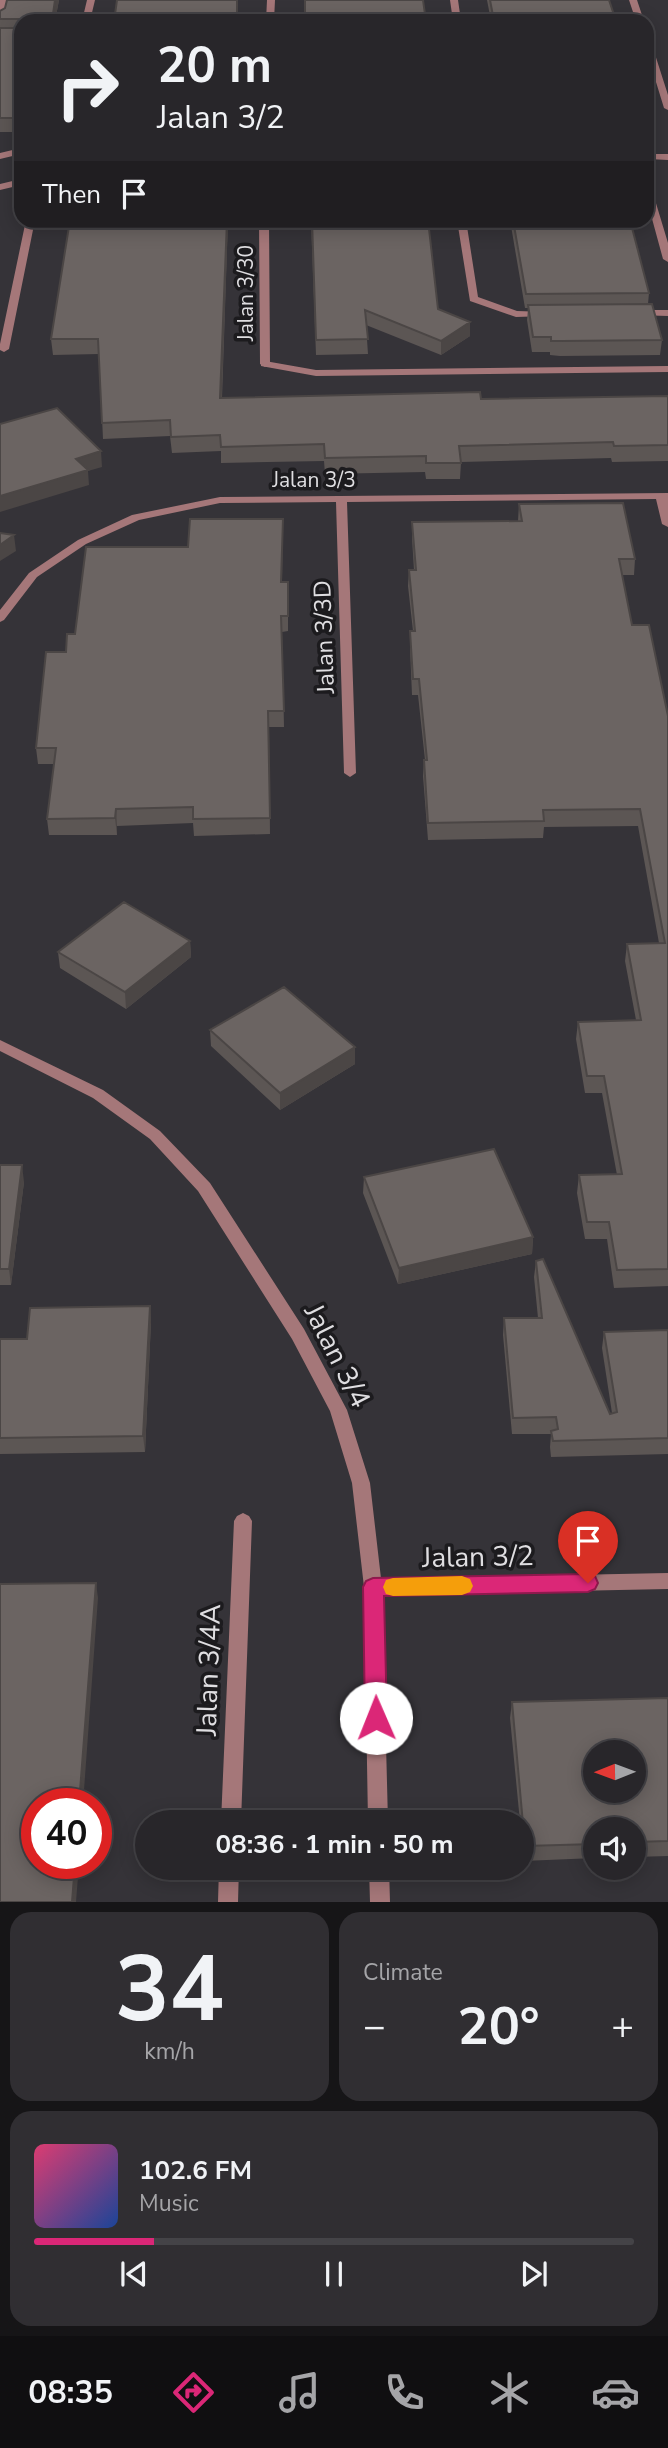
<!DOCTYPE html>
<html lang="en">
<head>
<meta charset="utf-8">
<style>
	:root { --surface:#28262a; --page:#302e32; --text:#f1f3f6; --muted:#a5a5a8; --line:#444347; --accent:#db2777 }
	body { margin:0; font-family:"Nunito Sans",sans-serif; background:var(--page); color:var(--text); height:100vh; display:flex; flex-direction:column; font-size:26px; white-space:nowrap }
	* { box-sizing:border-box; margin:0 }
	p { font-size:23px; color:var(--muted) }
	.icon { flex:none; width:38px; height:38px; fill:none; stroke:currentColor; stroke-width:2; stroke-linecap:round; stroke-linejoin:round }
	.map { position:relative; height:1902px; overflow:hidden }
	.drawer { display:flex; flex-direction:column; gap:10px; padding:10px; background:#161517; flex:1 }
	.drawer>* { flex:none }
	.guide { position:absolute; left:14px; top:14px; width:640px; height:214px; border-radius:21px; box-shadow:0 4px 18px #0003,0 0 0 2px var(--line); background:#28262a; color:var(--text); overflow:hidden }
	.needle { width:46px; rotate:269deg }
	.fabs { position:absolute; left:583px; top:1740px; display:grid; gap:14px }
	.fabs a { display:grid; place-items:center; width:63px; height:63px; border-radius:50%; background:var(--surface); box-shadow:0 4px 18px #0003,0 0 0 2px var(--line); font-size:35px }
	.speed { position:absolute; left:21px; top:1788px; display:flex; gap:14px; font-size:35px; font-weight:700; text-align:center }
	.speed>* { display:grid; place-content:center; width:91px; height:91px; border-radius:50%; background:var(--surface); box-shadow:0 4px 18px #0003,0 0 0 2px var(--line); line-height:1 }
	.speed .limit { border:10px solid #d22; background:#fff; color:#111 }
	.pin { position:absolute; display:grid; place-items:center; width:60px; height:60px; color:#fff; margin:-72px -30px; border-radius:50% 50% 50% 0; rotate:-45deg; box-shadow:0 0 7px #0007 }
	.pin .icon { rotate:45deg }
	.me { position:absolute; width:77px; margin:-38px; rotate:359deg; stroke-linejoin:round; filter:drop-shadow(0 0 5px #0008) }
	.turn { display:flex; align-items:center; gap:24px; height:147px; padding:0 28px; font-size:32px }
	.turn .icon { width:91px; height:91px; stroke-width:2.5 }
	.turn b { display:block; font-size:49px; line-height:60px }
	.then { display:flex; align-items:center; height:66px; padding:0 28px; background:#0003; gap:14px; font-size:26px }
	.big { font-size:52px; font-weight:700; line-height:1.1 }
	.drawer .tile { flex:1; display:flex; flex-direction:column; justify-content:center; gap:10px; min-width:0; padding:0 24px; border-radius:21px; background:var(--page) }
	.drawer .dial { align-items:center; gap:0 }
	.dial b { font-size:91px; line-height:1 }
	.song { display:flex; align-items:center; gap:21px }
	.cover { width:84px; height:84px; border-radius:10px; background:linear-gradient(135deg,hsl(340 70% 55%),hsl(220 70% 35%)) }
	.played { height:7px; border-radius:4px; background:linear-gradient(90deg,var(--accent) 20%,var(--line) 20%) }
	.keys { display:flex; justify-content:space-around; direction:ltr }
	.heat { display:flex; justify-content:space-between; align-items:center; font-size:38px; direction:ltr }
	.drawer .tiles { flex:1; display:grid; gap:10px; grid-template-columns:1fr 1fr }
	.tile:last-child { grid-column:span 2 }
	.trip { position:absolute; left:135px; top:1810px; width:399px; height:70px; border-radius:35px; background:var(--surface); box-shadow:0 4px 18px #0003,0 0 0 2px var(--line); font-weight:700; line-height:70px; text-align:center }
	.menu { display:flex; height:112px; justify-content:space-around; align-items:center; background:#100f11; color:var(--muted) }
	.menu .icon { width:49px; height:49px }
	.menu .active { color:var(--accent) }
	.menu b { font-size:32px; color:var(--text) }
	.map>svg:first-child { display:block }
</style>
</head>
<body>
<div class="map">
<svg width="668" height="1902" viewBox="0 0 668 1902">
	<rect width="100%" height="100%" fill="#353338"/>
	<g fill="none" stroke-linecap="round" stroke-linejoin="round">
		<!-- service -->
		<path fill="#a57779" fill-rule="evenodd" d="M 0,0 L 8,0 L 4,20 L 0,22 Z
			M 265,361 L 316,370 L 668,366 L 668,372 L 316,376 L 261,366 L 261,362 Z"/>
		<!-- minor -->
		<path fill="#a57779" fill-rule="evenodd" d="M 87,0 L 95,0 L 90,21 L 82,21 Z
			M 267,0 L 275,0 L 274,21 L 266,21 Z
			M 450,0 L 458,0 L 461,21 L 453,21 Z
			M 629,0 L 637,0 L 644,21 L 636,21 Z
			M 648,43 L 652,45 L 668,95 L 668,110 L 664,108 L 648,56 Z
			M 21,148 L 21,154 L 0,159 L 0,153 Z
			M 648,187 L 652,190 L 668,243 L 668,262 L 663,259 L 648,204 Z
			M 26,220 L 35,220 L 9,349 L 4,352 L 0,350 L 0,344 Z
			M 259,220 L 269,220 L 270,364 L 265,367 L 260,364 Z
			M 457,220 L 466,220 L 478,297 L 517,311 L 547,312 L 547,316 L 516,317 L 470,301 Z
			M 638,310 L 668,310 L 668,316 L 635,315 L 635,311 Z
			M 668,493 L 668,527 L 662,524 L 656,499 L 347,502 L 356,773 L 350,777 L 344,773 L 336,502 L 220,503 L 139,520 L 86,544 L 37,577 L 4,620 L 0,622 L 0,610 L 29,573 L 78,540 L 132,515 L 220,497 Z
			M 243,1513 L 249,1516 L 252,1521 L 241,1822 L 221,1822 L 234,1521 L 237,1516 Z
			M 668,1573 L 668,1589 L 373,1595 L 367,1593 L 364,1587 L 367,1581 L 373,1579 Z
			M 219,1867 L 239,1867 L 238,1902 L 218,1902 Z"/>
		<!-- tertiary -->
		<path fill="#a57779" fill-rule="evenodd" d="M 668,154 L 668,160 L 648,159 L 648,154 Z
			M 21,179 L 21,185 L 0,190 L 0,184 Z
			M 0,1040 L 103,1090 L 160,1131 L 210,1183 L 304,1329 L 347,1410 L 370,1483 L 382,1587 L 388,1822 L 368,1822 L 364,1587 L 352,1483 L 330,1411 L 292,1339 L 198,1191 L 150,1139 L 93,1098 L 0,1051 Z
			M 369,1867 L 389,1867 L 390,1902 L 370,1902 Z"/>
	</g>
	<!-- wall -->
	<path fill="#5c5654" d="M 7,0 L 59,0 L 55,21 L 21,21 L 21,132 L 0,132 L 0,11 L 5,8 Z
		M 487,0 L 609,0 L 616,21 L 491,21 Z
		M 228,220 L 222,398 L 481,399 L 668,396 L 668,461 L 612,462 L 611,458 L 461,462 L 460,479 L 426,479 L 425,472 L 325,474 L 324,461 L 221,463 L 221,451 L 172,453 L 170,436 L 103,439 L 99,354 L 53,355 L 51,339 Z
		M 311,220 L 438,309 L 470,322 L 470,336 L 441,355 L 366,325 L 368,354 L 316,355 Z
		M 510,220 L 630,220 L 649,293 L 648,304 L 662,340 L 660,355 L 560,356 L 550,355 L 550,352 L 532,352 L 527,320 L 528,308 L 525,308 Z
		M 519,504 L 635,559 L 634,575 L 622,575 L 632,625 L 668,716 L 668,1286 L 614,1288 L 607,1239 L 585,1239 L 577,1193 L 579,1175 L 617,1175 L 602,1093 L 585,1093 L 576,1039 L 578,1022 L 636,1020 L 625,961 L 627,944 L 659,943 L 638,826 L 544,827 L 543,838 L 428,840 L 423,776 L 424,760 L 425,760 L 418,695 L 412,695 L 410,648 L 410,631 L 413,631 L 408,586 L 409,570 L 414,570 L 412,538 L 412,522 L 518,521 Z
		M 283,519 L 282,582 L 288,582 L 288,631 L 282,632 L 284,727 L 269,727 L 270,834 L 194,836 L 193,823 L 117,826 L 117,835 L 49,835 L 47,819 L 54,764 L 38,764 L 36,748 L 66,652 L 75,634 L 188,547 Z
		M 190,941 L 191,957 L 126,1009 L 60,968 L 58,952 Z
		M 210,1030 L 355,1064 L 280,1110 L 211,1046 Z
		M 0,1165 L 24,1182 L 11,1285 L 0,1285 Z
		M 364,1177 L 533,1237 L 532,1254 L 398,1284 L 363,1193 Z
		M 536,1261 L 610,1414 L 612,1413 L 602,1348 L 604,1332 L 668,1330 L 668,1454 L 551,1457 L 550,1447 L 551,1434 L 512,1434 L 503,1335 L 504,1318 L 538,1318 L 534,1277 Z
		M 150,1306 L 151,1322 L 145,1452 L 0,1454 L 0,1339 L 27,1339 Z
		M 668,1698 L 668,1856 L 634,1857 L 634,1829 L 595,1829 L 595,1858 L 523,1861 L 522,1842 L 522,1822 L 520,1822 L 510,1718 L 512,1702 Z"/>
	<!-- shaded-wall -->
	<path fill="#4b4645" d="M 55,0 L 59,0 L 55,21 L 52,21 Z
		M 227,220 L 228,220 L 221,414 L 220,398 Z
		M 470,322 L 470,336 L 441,355 L 441,341 Z
		M 101,451 L 102,467 L 88,471 L 89,485 L 0,512 L 0,496 L 76,459 Z
		M 14,535 L 16,551 L 0,561 L 0,545 Z
		M 116,809 L 117,826 L 117,835 L 115,818 Z
		M 190,941 L 191,957 L 126,1009 L 125,992 Z
		M 355,1047 L 355,1064 L 280,1110 L 280,1093 Z
		M 22,1165 L 24,1182 L 11,1285 L 9,1269 Z
		M 533,1237 L 532,1254 L 398,1284 L 399,1268 Z
		M 150,1306 L 151,1322 L 145,1452 L 143,1436 Z
		M 96,1583 L 98,1598 L 83,1804 L 79,1804 Z
		M 75,1864 L 79,1864 L 76,1902 L 72,1902 Z"/>
	<!-- building -->
	<path fill="#6b6462" stroke="#4b4645" stroke-width="2" fill-rule="evenodd" d="M 7,0 L 55,0 L 52,21 L 21,22 L 20,19 L 0,19 L 0,11 L 5,8 Z
		M 117,0 L 237,0 L 237,21 L 114,21 Z
		M 305,0 L 423,0 L 426,21 L 305,21 Z
		M 490,0 L 609,0 L 616,21 L 494,21 Z
		M 21,27 L 21,118 L 0,118 L 0,28 L 20,28 Z
		M 70,220 L 227,220 L 220,398 L 480,392 L 481,399 L 668,396 L 668,445 L 614,446 L 613,442 L 459,446 L 461,463 L 426,463 L 426,456 L 325,458 L 324,444 L 221,447 L 220,435 L 171,437 L 170,420 L 102,423 L 98,339 L 51,339 Z
		M 312,220 L 428,220 L 438,309 L 470,322 L 441,341 L 365,310 L 368,339 L 316,340 Z
		M 513,220 L 630,220 L 649,293 L 526,294 Z
		M 652,304 L 662,340 L 562,341 L 551,341 L 551,337 L 533,337 L 528,305 Z
		M 57,408 L 101,451 L 76,459 L 88,470 L 0,496 L 0,424 Z
		M 623,503 L 635,559 L 619,559 L 632,625 L 649,625 L 668,716 L 668,1269 L 617,1270 L 609,1222 L 587,1222 L 579,1175 L 622,1174 L 604,1076 L 587,1076 L 578,1022 L 641,1020 L 627,944 L 665,943 L 640,809 L 543,810 L 544,821 L 428,823 L 424,760 L 427,760 L 419,679 L 413,679 L 410,631 L 415,631 L 409,570 L 416,570 L 412,522 L 522,521 L 519,504 Z
		M 190,519 L 283,519 L 281,582 L 288,582 L 288,616 L 281,616 L 284,711 L 268,711 L 270,818 L 193,819 L 193,807 L 116,809 L 115,818 L 47,819 L 56,748 L 36,748 L 46,652 L 66,652 L 67,634 L 75,634 L 86,547 L 188,547 Z
		M 0,533 L 14,535 L 0,545 Z
		M 124,902 L 190,941 L 125,992 L 58,952 Z
		M 284,987 L 355,1047 L 280,1093 L 210,1030 Z
		M 494,1149 L 533,1237 L 399,1268 L 364,1177 Z
		M 0,1165 L 22,1165 L 9,1269 L 0,1269 Z
		M 543,1259 L 610,1414 L 617,1412 L 604,1332 L 668,1330 L 668,1438 L 553,1441 L 551,1431 L 558,1429 L 556,1417 L 513,1418 L 504,1318 L 542,1318 L 536,1261 Z
		M 150,1306 L 143,1436 L 0,1438 L 0,1339 L 27,1339 L 30,1308 Z
		M 96,1583 L 79,1804 L 37,1804 L 37,1864 L 75,1864 L 72,1902 L 0,1902 L 0,1584 Z
		M 668,1698 L 668,1841 L 634,1842 L 634,1829 L 595,1829 L 595,1844 L 525,1846 L 512,1702 ZM 595,1752 L 634,1752 L 634,1790 L 595,1790 Z"/>
	<!-- route -->
	<path fill="#db2777" stroke="#8e194d" stroke-width="2" d="M 588,1574 L 595,1576 L 598,1583 L 595,1589 L 588,1592 L 384,1596 L 387,1718 L 384,1725 L 376,1728 L 368,1725 L 365,1718 L 363,1587 L 366,1581 L 373,1578 Z"/>
	<!-- slow -->
	<path fill="#f59e0b" d="M 462,1576 L 470,1579 L 473,1586 L 470,1592 L 462,1595 L 393,1596 L 386,1594 L 383,1587 L 386,1580 L 393,1578 Z"/>
	<g text-anchor="middle" dominant-baseline="central" stroke-width="7" stroke-linejoin="round" paint-order="stroke">
		<!-- far-street labels -->
		<g font-size="21" fill="#dfdee1" stroke="#1c1b1e">
			<text transform="translate(246 293) rotate(-90)">Jalan 3/30</text>
			<text x="314" y="480">Jalan 3/3</text>
		</g>
		<!-- street labels -->
		<g font-size="24" fill="#dfdee1" stroke="#1c1b1e">
			<text transform="translate(324 637) rotate(-92)">Jalan 3/3D</text>
		</g>
		<!-- near-street labels -->
		<g font-size="28" fill="#dfdee1" stroke="#1c1b1e">
			<text transform="translate(337 1356) rotate(63)">Jalan 3/4</text>
			<text transform="translate(478 1557) rotate(-1)">Jalan 3/2</text>
			<text transform="translate(209 1670) rotate(-88)">Jalan 3/4A</text>
		</g>
	</g>
</svg>
<div class="fabs">
<a><svg class="needle" viewBox="-14 -14 28 28"><path d="M0-13l5 13h-10z" fill="#e53935"/><path d="M0 13l5-13h-10z" fill="#a5a5a8"/></svg></a>
<a><svg class="icon" aria-label="sound" viewBox="0 0 24 24"><path d="M4 9h4l5-4v14l-5-4H4zM17 9q2 3 0 6"/></svg></a>
</div>
<div class="speed"><div class="limit">40</div></div>
<div class="pin" style="left:588px;top:1583px;background:#d93025"><svg class="icon" aria-label="arrive" viewBox="0 0 24 24"><path d="M6 21V4h12l-3 4 3 4H6"/></svg></div>
<svg class="me" style="left:376px;top:1718px" viewBox="-20 -20 40 40"><circle r="19" fill="#fff"/><path d="M0-13L10 11 0 6-10 11z" fill="#db2777"/></svg>
<div class="trip">08:36 · 1 min · 50 m</div>
<div class="guide">
<div class="turn"><svg class="icon" aria-label="right" viewBox="0 0 24 24"><path d="M7 20v-9h11M14 6l5 5-5 5"/></svg><div><b>20 m</b>Jalan 3/2</div></div>
<div class="then">Then<svg class="icon" aria-label="arrive" viewBox="0 0 24 24"><path d="M6 21V4h12l-3 4 3 4H6"/></svg></div>
</div>
</div>
<section class="drawer">
<div class="tiles">
<div class="tile dial"><b>34</b><p>km/h</p></div>
<div class="tile"><p>Climate</p>
<div class="heat"><a>−</a><b class="big">20°</b><a>+</a></div>
</div>
<div class="tile">
<div class="song"><i class="cover"></i><div><b>102.6 FM</b><p>Music</p></div></div>
<div class="played"></div>
<div class="keys"><svg class="icon" aria-label="previous" viewBox="0 0 24 24"><path d="M18 5L8 12l10 7zM5 5v14"/></svg><svg class="icon" aria-label="pause" viewBox="0 0 24 24"><path d="M8 5v14M16 5v14"/></svg><svg class="icon" aria-label="next" viewBox="0 0 24 24"><path d="M6 5l10 7-10 7zM19 5v14"/></svg></div>
</div>
</div>
</section>
<nav class="menu">
<b>08:35</b>
<svg class="icon active" aria-label="directions" viewBox="0 0 24 24"><path d="M12 3l9 9-9 9-9-9zM9 14v-3h6M13 9l2 2-2 2"/></svg>
<svg class="icon" aria-label="music" viewBox="0 0 24 24"><path d="M9 18V5l10-2v13"/><circle cx="6" cy="18" r="3"/><circle cx="16" cy="16" r="3"/></svg>
<svg class="icon" aria-label="phone" viewBox="0 0 24 24"><path d="M5 4h4l2 5-3 2q2 4 5 5l2-3 5 2v4C11 20 4 13 5 4z"/></svg>
<svg class="icon" aria-label="climate" viewBox="0 0 24 24"><path d="M12 3v18M4 7l16 10M4 17L20 7"/></svg>
<svg class="icon" aria-label="car" viewBox="0 0 24 24"><path d="M5 17H2v-5l4-1 3-4h7l3 4 3 1v5h-3M9 17h6M6 11h13"/><circle cx="7" cy="17" r="2"/><circle cx="17" cy="17" r="2"/></svg>
</nav>
</body>
</html>
